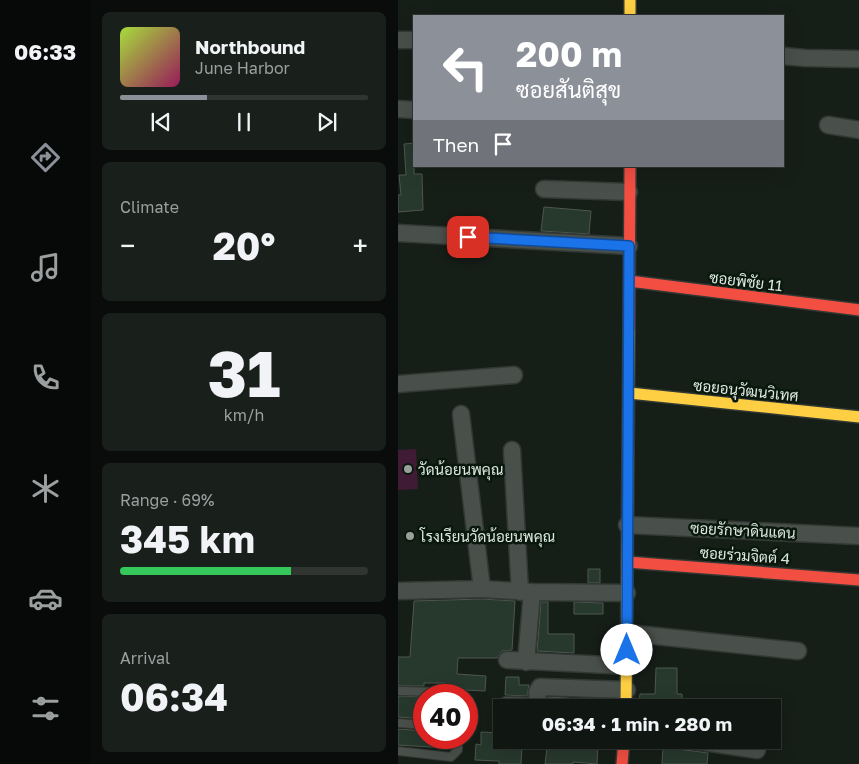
<!DOCTYPE html>
<html lang="en">
<head>
<meta charset="utf-8">
<style>
	:root { --surface:#101612; --page:#191f1b; --text:#f1f3f6; --muted:#9c9f9f; --line:#303532; --accent:#8c9099 }
	body { margin:0; font-family:"Golos Text",Sarabun,sans-serif; background:var(--page); color:var(--text); height:100vh; display:flex; flex-direction:column; font-size:19px; white-space:nowrap }
	* { box-sizing:border-box; margin:0 }
	p { font-size:16px; color:var(--muted) }
	.icon { flex:none; width:28px; height:28px; fill:none; stroke:currentColor; stroke-width:2; stroke-linecap:round; stroke-linejoin:round }
	.map { position:relative; flex:1; overflow:hidden }
	.drawer { display:flex; flex-direction:column; gap:12px; padding:12px; background:#090c0a; width:308px }
	.drawer>* { flex:none }
	.hud { position:absolute; left:15px; top:15px; width:371px; height:152px; border-radius:0px; box-shadow:0 5px 20px #0002,0 0 0 1px var(--line); background:#8c9099; color:#fff; overflow:hidden }
	.speed { position:absolute; left:15px; top:684px; display:flex; gap:10px; font-size:25px; font-weight:700; text-align:center }
	.speed>* { display:grid; place-content:center; width:65px; height:65px; border-radius:50%; background:var(--surface); box-shadow:0 5px 20px #0002,0 0 0 1px var(--line); line-height:1 }
	.speed .limit { border:8px solid #d22; background:#fff; color:#111 }
	.pin { position:absolute; display:grid; place-items:center; width:42px; height:42px; color:#fff; margin:-21px; border-radius:10px; box-shadow:0 2px 8px #0006 }
	.me { position:absolute; width:55px; margin:-28px; rotate:0deg; stroke-linejoin:round; filter:drop-shadow(0 0 4px #0008) }
	.turn { display:flex; align-items:center; gap:18px; height:105px; padding:0 20px; font-size:22px }
	.turn .icon { width:65px; height:65px; stroke-width:2.5 }
	.turn b { display:block; font-size:35px; line-height:42px }
	.then { display:flex; align-items:center; height:48px; padding:0 20px; background:#0003; gap:10px; font-size:19px }
	.big { font-size:38px; font-weight:700; line-height:1.1 }
	.drawer .widget { flex:1; display:flex; flex-direction:column; justify-content:center; gap:8px; min-width:0; padding:0 18px; border-radius:8px; background:var(--page) }
	.drawer .dial { align-items:center; gap:0 }
	.dial b { font-size:65px; line-height:1 }
	.song { display:flex; align-items:center; gap:15px }
	.cover { width:60px; height:60px; border-radius:8px; background:linear-gradient(135deg,hsl(80 70% 55%),hsl(330 70% 35%)) }
	.played { height:5px; border-radius:2px; background:linear-gradient(90deg,var(--accent) 35%,var(--line) 35%) }
	.keys { display:flex; justify-content:space-around; direction:ltr }
	.heat { display:flex; justify-content:space-between; align-items:center; font-size:28px; direction:ltr }
	.charge { height:8px; border-radius:4px; background:linear-gradient(90deg,#34c759 69%,var(--line) 0) }
	.trip { position:absolute; left:95px; top:699px; width:288px; height:50px; border-radius:0px; background:var(--surface); box-shadow:0 5px 20px #0002,0 0 0 1px var(--line); font-weight:700; line-height:50px; text-align:center }
	main { display:flex; flex:1; min-height:0 }
	.tabs { display:flex; flex-direction:column; width:90px; justify-content:space-around; align-items:center; background:#060907; color:var(--muted) }
	.tabs .icon { width:35px; height:35px }
	.tabs .on { color:var(--accent) }
	.tabs b { font-size:22px; color:var(--text) }
	.map>svg:first-child { display:block }
</style>
</head>
<body>
<main>
<nav class="tabs">
<b>06:33</b>
<svg class="icon on" aria-label="directions" viewBox="0 0 24 24"><path d="M12 3l9 9-9 9-9-9zM9 14v-3h6M13 9l2 2-2 2"/></svg>
<svg class="icon" aria-label="music" viewBox="0 0 24 24"><path d="M9 18V5l10-2v13"/><circle cx="6" cy="18" r="3"/><circle cx="16" cy="16" r="3"/></svg>
<svg class="icon" aria-label="phone" viewBox="0 0 24 24"><path d="M5 4h4l2 5-3 2q2 4 5 5l2-3 5 2v4C11 20 4 13 5 4z"/></svg>
<svg class="icon" aria-label="climate" viewBox="0 0 24 24"><path d="M12 3v18M4 7l16 10M4 17L20 7"/></svg>
<svg class="icon" aria-label="car" viewBox="0 0 24 24"><path d="M5 17H2v-5l4-1 3-4h7l3 4 3 1v5h-3M9 17h6M6 11h13"/><circle cx="7" cy="17" r="2"/><circle cx="17" cy="17" r="2"/></svg>
<svg class="icon" aria-label="filters" viewBox="0 0 24 24"><path d="M4 7h16M4 17h16"/><circle cx="9" cy="7" r="2"/><circle cx="15" cy="17" r="2"/></svg>
</nav>
<section class="drawer">
<div class="widget">
<div class="song"><i class="cover"></i><div><b>Northbound</b><p>June Harbor</p></div></div>
<div class="played"></div>
<div class="keys"><svg class="icon" aria-label="previous" viewBox="0 0 24 24"><path d="M18 5L8 12l10 7zM5 5v14"/></svg><svg class="icon" aria-label="pause" viewBox="0 0 24 24"><path d="M8 5v14M16 5v14"/></svg><svg class="icon" aria-label="next" viewBox="0 0 24 24"><path d="M6 5l10 7-10 7zM19 5v14"/></svg></div>
</div>
<div class="widget"><p>Climate</p>
<div class="heat"><a>−</a><b class="big">20°</b><a>+</a></div>
</div>
<div class="widget dial"><b>31</b><p>km/h</p></div>
<div class="widget"><p>Range · 69%</p><b class="big">345 km</b><div class="charge"></div></div>
<div class="widget"><p>Arrival</p><b class="big">06:34</b></div>
</section>
<div class="map">
<svg width="462" height="764" viewBox="0 0 462 764">
	<rect width="100%" height="100%" fill="#161e18"/>
	<!-- green -->
	<path fill="#401b35" d="M 18,449 L 20,489 L 0,490 L 0,450 Z"/>
	<!-- building -->
	<path fill="#27382d" stroke="#4f5650" d="M 16,143 L 16,174 L 24,174 L 25,210 L 0,212 L 0,195 L 3,195 L 1,175 L 8,175 L 6,144 Z
		M 146,207 L 193,211 L 191,234 L 143,231 Z
		M 190,569 L 202,569 L 202,583 L 190,583 Z
		M 84,599 L 117,601 L 114,650 L 104,651 L 99,658 L 60,658 L 59,674 L 88,676 L 87,691 L 68,690 L 66,691 L 66,695 L 48,695 L 46,683 L 26,683 L 26,686 L 0,686 L 0,657 L 12,657 L 16,601 Z
		M 143,602 L 150,602 L 150,634 L 176,634 L 176,653 L 139,651 Z
		M 176,602 L 205,603 L 205,614 L 176,614 Z
		M 258,668 L 279,668 L 279,694 L 284,694 L 284,708 L 262,708 L 262,704 L 241,703 L 242,694 L 257,694 Z
		M 108,677 L 121,677 L 121,685 L 131,685 L 129,696 L 107,695 Z
		M 0,696 L 26,697 L 26,719 L 0,717 Z
		M 150,697 L 171,698 L 170,708 L 147,708 L 150,703 Z
		M 0,729 L 26,731 L 26,738 L 49,738 L 48,748 L 0,745 Z
		M 83,732 L 104,733 L 105,745 L 124,746 L 123,764 L 101,764 L 101,761 L 77,760 L 78,744 L 83,745 Z
		M 150,740 L 200,744 L 199,764 L 175,762 L 175,764 L 147,764 Z
		M 265,747 L 310,753 L 309,764 L 264,764 Z"/>
	<g fill="none" stroke-linecap="round" stroke-linejoin="round">
		<defs>
			<path id="lane" d="M 1,691 L 40,692 L 42,695
				M 0,723 L 26,725
				M 0,751 L 53,757 L 60,750 L 60,738"/>
			<path id="street" d="M 0,40 L 16,40
				M 385,56 L 407,58 L 462,59
				M 0,109 L 16,110
				M 430,125 L 462,130
				M 146,189 L 231,192
				M 0,233 L 231,246
				M 0,384 L 116,375
				M 63,414 L 84,589
				M 114,450 L 122,592
				M 229,525 L 462,536
				M 0,591 L 84,589 L 134,592 L 229,593
				M 229,633 L 400,651
				M 109,660 L 229,666
				M 128,662 L 134,592
				M 109,705 L 134,706 L 140,700 L 139,692 L 142,687 L 229,690
				M 292,740 L 359,750"/>
			<path id="slow" d="M 232,0 L 232,16
				M 231,393 L 462,417
				M 228,708 L 231,331"/>
			<path id="jam" d="M 231,281 L 462,310
				M 231,331 L 232,166
				M 229,562 L 462,580
				M 224,764 L 226,740"/>
		</defs>
		<!-- lane casing -->
		<use href="#lane" stroke="#323934" stroke-width="10"/>
		<!-- street casing -->
		<use href="#street" stroke="#323934" stroke-width="19"/>
		<!-- slow casing -->
		<use href="#slow" stroke="#323934" stroke-width="14"/>
		<!-- jam casing -->
		<use href="#jam" stroke="#323934" stroke-width="14"/>
		<!-- lane -->
		<use href="#lane" stroke="#494f4a" stroke-width="8"/>
		<!-- street -->
		<use href="#street" stroke="#494f4a" stroke-width="16"/>
		<!-- slow -->
		<use href="#slow" stroke="#ffcf43" stroke-width="11"/>
		<!-- jam -->
		<use href="#jam" stroke="#f24e42" stroke-width="11"/>
	</g>
	<g fill="none" stroke-linecap="round" stroke-linejoin="round">
		<defs>
			<path id="route" d="M 70,237 L 231,246 L 229,650"/>
		</defs>
		<!-- route casing -->
		<use href="#route" stroke="#114b97" stroke-width="12"/>
		<!-- route -->
		<use href="#route" stroke="#1a73e8" stroke-width="9"/>
	</g>
	<!-- markers -->
	<g fill="#98a29b" stroke="#09180d" stroke-width="2">
		<circle cx="10" cy="469" r="5"/>
		<circle cx="12" cy="536" r="5"/>
	</g>
	<g text-anchor="middle" dominant-baseline="central" stroke-width="5" stroke-linejoin="round" paint-order="stroke">
		<!-- street labels -->
		<g font-size="15" fill="#dee9e1" stroke="#09180d">
			<text transform="translate(348 281) rotate(7)">ซอยพิชัย 11</text>
			<text transform="translate(348 390) rotate(6)">ซอยอนุวัฒนวิเทศ</text>
			<text transform="translate(345 530) rotate(3)">ซอยรักษาดินแดน</text>
			<text transform="translate(347 555) rotate(4)">ซอยร่วมจิตต์ 4</text>
		</g>
		<!-- poi labels -->
		<g font-size="15" fill="#dee9e1" stroke="#09180d" text-anchor="start">
			<text x="20" y="469">วัดน้อยนพคุณ</text>
			<text x="22" y="536">โรงเรียนวัดน้อยนพคุณ</text>
		</g>
	</g>
</svg>
<div class="speed"><div class="limit">40</div></div>
<div class="pin" style="left:70px;top:237px;background:#d93025"><svg class="icon" aria-label="arrive" viewBox="0 0 24 24"><path d="M6 21V4h12l-3 4 3 4H6"/></svg></div>
<svg class="me" style="left:229px;top:650px" viewBox="-20 -20 40 40"><circle r="19" fill="#fff"/><path d="M0-13L10 11 0 6-10 11z" fill="#1a73e8"/></svg>
<div class="trip">06:34 · 1 min · 280 m</div>
<div class="hud">
<div class="turn"><svg class="icon" aria-label="left" viewBox="0 0 24 24"><path d="M17 20v-9H6M10 6l-5 5 5 5"/></svg><div><b>200 m</b>ซอยสันติสุข</div></div>
<div class="then">Then<svg class="icon" aria-label="arrive" viewBox="0 0 24 24"><path d="M6 21V4h12l-3 4 3 4H6"/></svg></div>
</div>
</div>
</main>
</body>
</html>
